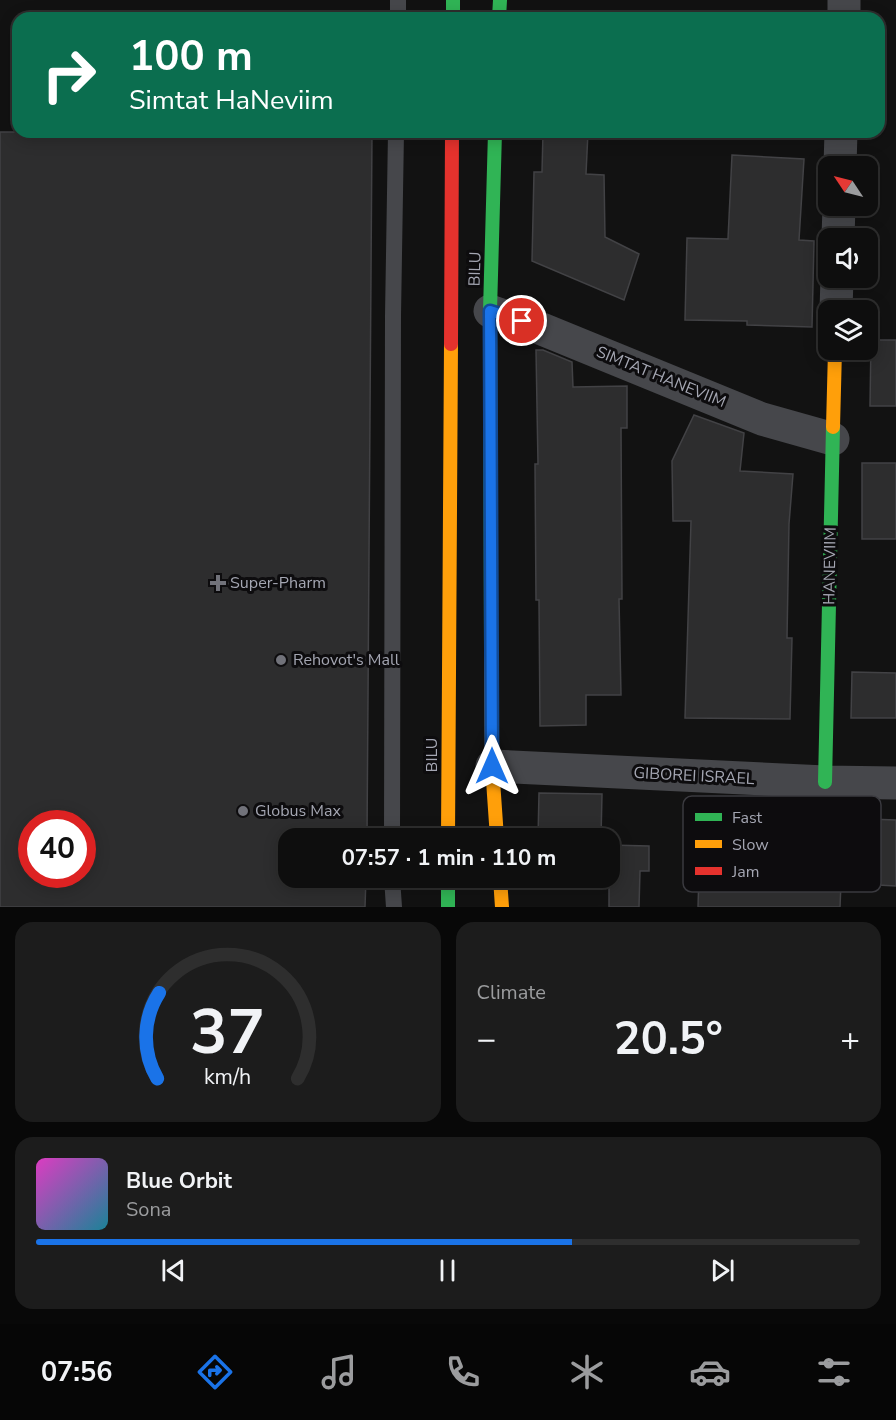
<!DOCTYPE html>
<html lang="en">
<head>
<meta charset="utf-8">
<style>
	:root { --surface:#0e0e0e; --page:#1c1c1c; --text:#f1f3f6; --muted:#9b9c9e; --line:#2e2e2e; --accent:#1a73e8 }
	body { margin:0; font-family:"Nunito Sans",sans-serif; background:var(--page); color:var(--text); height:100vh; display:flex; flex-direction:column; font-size:22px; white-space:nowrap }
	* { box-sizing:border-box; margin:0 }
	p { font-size:20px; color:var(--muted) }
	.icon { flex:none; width:33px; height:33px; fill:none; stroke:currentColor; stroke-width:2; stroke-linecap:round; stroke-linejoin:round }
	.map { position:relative; height:907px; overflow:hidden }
	.details { display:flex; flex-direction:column; gap:15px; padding:15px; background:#080808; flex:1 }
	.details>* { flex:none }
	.top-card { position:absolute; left:12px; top:12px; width:873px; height:126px; border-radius:18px; box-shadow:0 3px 15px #0003,0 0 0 2px var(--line); background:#0b6e4f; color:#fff; overflow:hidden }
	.needle { width:39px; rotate:305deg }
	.fabs { position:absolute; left:818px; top:156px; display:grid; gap:12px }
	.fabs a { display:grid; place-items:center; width:60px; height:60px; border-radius:12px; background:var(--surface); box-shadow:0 3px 15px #0003,0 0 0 2px var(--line); font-size:30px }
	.speed { position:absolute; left:18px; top:810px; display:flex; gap:12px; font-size:30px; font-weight:700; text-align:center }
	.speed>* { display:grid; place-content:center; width:78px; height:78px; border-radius:50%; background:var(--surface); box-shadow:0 3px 15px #0003,0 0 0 2px var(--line); line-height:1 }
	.speed .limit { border:9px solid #d22; background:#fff; color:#111 }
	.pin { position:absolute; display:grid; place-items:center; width:51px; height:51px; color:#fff; margin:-26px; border:3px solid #fff; border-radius:50%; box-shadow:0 2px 6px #0007 }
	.me { position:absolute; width:66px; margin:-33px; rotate:0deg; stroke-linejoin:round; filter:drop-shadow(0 0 4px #0008) }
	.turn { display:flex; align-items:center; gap:21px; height:126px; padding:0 18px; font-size:27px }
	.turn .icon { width:78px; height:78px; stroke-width:2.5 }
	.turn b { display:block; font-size:42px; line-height:51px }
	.big { font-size:45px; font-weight:700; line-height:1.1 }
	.details .card { flex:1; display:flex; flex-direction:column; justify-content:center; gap:9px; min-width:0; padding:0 21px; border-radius:18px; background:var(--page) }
	.details .dial { align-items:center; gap:0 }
	.dial svg { height:156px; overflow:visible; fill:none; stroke:var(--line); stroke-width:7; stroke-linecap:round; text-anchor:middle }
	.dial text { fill:var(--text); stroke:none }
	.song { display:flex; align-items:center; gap:18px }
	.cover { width:72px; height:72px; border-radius:9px; background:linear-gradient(135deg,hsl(310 70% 55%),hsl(190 70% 35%)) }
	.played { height:6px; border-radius:3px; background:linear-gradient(90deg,var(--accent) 65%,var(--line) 65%) }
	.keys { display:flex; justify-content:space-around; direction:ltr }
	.heat { display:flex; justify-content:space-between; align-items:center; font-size:33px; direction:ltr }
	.details .tiles { flex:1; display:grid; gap:15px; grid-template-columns:1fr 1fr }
	.card:last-child { grid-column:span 2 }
	.trip { position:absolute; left:278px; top:828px; width:342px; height:60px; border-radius:18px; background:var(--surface); box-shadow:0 3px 15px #0003,0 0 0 2px var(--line); font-weight:700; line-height:60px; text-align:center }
	.tabs { display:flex; height:96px; justify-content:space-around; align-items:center; background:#060606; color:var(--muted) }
	.tabs .icon { width:42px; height:42px }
	.tabs .on { color:var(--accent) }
	.tabs b { font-size:27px; color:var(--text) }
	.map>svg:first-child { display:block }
</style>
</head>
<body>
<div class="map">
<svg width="896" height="907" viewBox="0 0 896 907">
	<rect width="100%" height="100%" fill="#121212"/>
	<!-- building -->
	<path fill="#2d2d2e" stroke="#424245" stroke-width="1.5" fill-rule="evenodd" d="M 0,132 L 372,132 L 367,838 L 288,838 L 288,878 L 366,878 L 365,907 L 0,907 ZM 32,824 L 82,824 L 82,874 L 32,874 Z
		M 543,132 L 588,132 L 586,174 L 604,175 L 605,237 L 639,254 L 624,300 L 532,261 L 534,172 L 542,172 Z
		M 732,155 L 804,159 L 799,240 L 814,241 L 812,327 L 747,325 L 747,321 L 685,320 L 687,238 L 728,239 Z
		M 871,340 L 896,340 L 896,406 L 870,406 Z
		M 536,350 L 543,350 L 572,362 L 573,387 L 627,386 L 627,428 L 621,428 L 622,599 L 619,599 L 621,695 L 586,695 L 586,725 L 540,726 L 539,600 L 536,600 L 535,464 L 538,464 Z
		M 694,415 L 744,433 L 740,471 L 793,474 L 789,524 L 787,638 L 792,638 L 790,719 L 685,718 L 691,521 L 673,521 L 672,461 Z
		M 862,463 L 896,463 L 896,539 L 862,539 Z
		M 852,672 L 896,673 L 896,718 L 851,718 Z
		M 539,793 L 602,794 L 601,838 L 538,838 Z
		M 701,812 L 841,814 L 841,818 L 896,820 L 896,886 L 841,883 L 840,907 L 698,907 Z
		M 609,845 L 649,846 L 649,871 L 640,871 L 639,907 L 609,907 Z"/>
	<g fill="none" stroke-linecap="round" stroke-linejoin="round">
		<!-- lane -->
		<path stroke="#46474b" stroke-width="16" d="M 398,18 L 398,0
			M 392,838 L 393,316 L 396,132
			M 392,878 L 394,907"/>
		<!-- street -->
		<path stroke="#46474b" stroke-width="33" d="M 844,18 L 844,0
			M 840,166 L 841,132
			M 838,238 L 839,206
			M 836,310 L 837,278
			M 490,311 L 537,327 L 762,419 L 833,439
			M 492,766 L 825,782 L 896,783"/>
		<!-- fast -->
		<path stroke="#30b455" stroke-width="14" d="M 453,0 L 453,18
			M 499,18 L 500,0
			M 491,648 L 490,311 L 495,132
			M 825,782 L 833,427
			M 448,878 L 448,907"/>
		<!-- slow -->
		<path stroke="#ff9f0a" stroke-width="14" d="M 833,427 L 835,350
			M 491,648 L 492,766 L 497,838
			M 448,838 L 451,344
			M 500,878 L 502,907"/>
		<!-- jam -->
		<path stroke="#e5322d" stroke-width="14" d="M 451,344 L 452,132"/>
	</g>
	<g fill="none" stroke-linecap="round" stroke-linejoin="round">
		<defs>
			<path id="route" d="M 492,766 L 490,311 L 522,321"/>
		</defs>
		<!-- route casing -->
		<use href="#route" stroke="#114b97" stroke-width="15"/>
		<!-- route -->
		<use href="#route" stroke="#1a73e8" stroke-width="10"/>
	</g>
	<!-- markers -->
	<g fill="#71727a" stroke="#0d0c0e" stroke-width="2">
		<path d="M215 574h6v6h6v6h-6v6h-6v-6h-6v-6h6z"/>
		<circle cx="281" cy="660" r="6"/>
		<circle cx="243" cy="811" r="6"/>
	</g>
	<g text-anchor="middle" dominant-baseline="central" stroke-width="6" stroke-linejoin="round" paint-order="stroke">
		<!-- street labels -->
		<g font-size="16" fill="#a4a6b2" stroke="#0d0c0e">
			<text transform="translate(475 269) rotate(-88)">BILU</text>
			<text transform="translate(661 377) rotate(22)">SIMTAT HANEVIIM</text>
			<text transform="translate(830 566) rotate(-89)">HANEVIIM</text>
			<text transform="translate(432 755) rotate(-90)">BILU</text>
			<text transform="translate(694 776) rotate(3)">GIBOREI ISRAEL</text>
		</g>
		<!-- poi labels -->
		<g font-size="16" fill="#a4a6b2" stroke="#0d0c0e" text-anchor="start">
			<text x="230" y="583">Super-Pharm</text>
			<text x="293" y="660">Rehovot's Mall</text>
			<text x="255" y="811">Globus Max</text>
		</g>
	</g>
	<!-- legend -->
	<rect x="683" y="796" width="198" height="96" rx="9" fill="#0d0c0e" stroke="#3a3a3f" stroke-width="1.5"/>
	<rect x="695" y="813" width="27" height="8" fill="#30b455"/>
	<rect x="695" y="840" width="27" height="8" fill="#ff9f0a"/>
	<rect x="695" y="867" width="27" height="8" fill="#e5322d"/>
	<g font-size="16" fill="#a4a6b2">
		<text x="732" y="823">Fast</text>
		<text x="732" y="850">Slow</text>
		<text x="732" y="877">Jam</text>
	</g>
</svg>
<div class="fabs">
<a><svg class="needle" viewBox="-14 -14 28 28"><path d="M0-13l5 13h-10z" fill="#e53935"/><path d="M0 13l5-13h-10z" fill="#9b9c9e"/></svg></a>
<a><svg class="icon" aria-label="sound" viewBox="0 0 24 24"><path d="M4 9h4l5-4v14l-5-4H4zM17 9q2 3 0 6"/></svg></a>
<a><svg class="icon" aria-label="layers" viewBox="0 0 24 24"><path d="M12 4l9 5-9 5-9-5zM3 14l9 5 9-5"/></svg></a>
</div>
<div class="speed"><div class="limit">40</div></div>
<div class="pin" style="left:522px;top:321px;background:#d93025"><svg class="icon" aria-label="arrive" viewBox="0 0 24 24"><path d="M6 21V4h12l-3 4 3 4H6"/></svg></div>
<svg class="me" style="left:492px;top:766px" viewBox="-20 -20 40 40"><path d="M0-17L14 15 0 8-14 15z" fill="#1a73e8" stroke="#fff" stroke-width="4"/></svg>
<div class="trip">07:57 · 1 min · 110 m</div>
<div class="top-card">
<div class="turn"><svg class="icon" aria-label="right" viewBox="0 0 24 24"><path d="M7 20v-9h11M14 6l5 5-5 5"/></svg><div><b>100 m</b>Simtat HaNeviim</div></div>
</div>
</div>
<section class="details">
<div class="tiles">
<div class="card dial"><svg viewBox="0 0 100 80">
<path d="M14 69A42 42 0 1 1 86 69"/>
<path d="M14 69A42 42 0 0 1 15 25" stroke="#1a73e8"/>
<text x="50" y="56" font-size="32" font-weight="700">37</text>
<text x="50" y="72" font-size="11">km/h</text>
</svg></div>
<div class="card"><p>Climate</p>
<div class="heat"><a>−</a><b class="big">20.5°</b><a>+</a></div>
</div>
<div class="card">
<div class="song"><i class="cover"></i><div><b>Blue Orbit</b><p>Sona</p></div></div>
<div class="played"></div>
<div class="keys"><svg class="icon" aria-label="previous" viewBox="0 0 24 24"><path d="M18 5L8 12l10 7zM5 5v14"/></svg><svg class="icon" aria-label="pause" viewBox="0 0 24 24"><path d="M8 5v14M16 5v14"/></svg><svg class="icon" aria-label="next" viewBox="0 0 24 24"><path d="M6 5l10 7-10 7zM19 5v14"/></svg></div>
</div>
</div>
</section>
<nav class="tabs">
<b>07:56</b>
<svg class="icon on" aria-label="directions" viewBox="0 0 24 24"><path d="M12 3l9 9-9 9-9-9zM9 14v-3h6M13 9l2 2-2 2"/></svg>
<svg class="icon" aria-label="music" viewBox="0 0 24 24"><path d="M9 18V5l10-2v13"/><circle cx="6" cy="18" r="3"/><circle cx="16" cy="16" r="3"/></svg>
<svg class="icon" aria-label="phone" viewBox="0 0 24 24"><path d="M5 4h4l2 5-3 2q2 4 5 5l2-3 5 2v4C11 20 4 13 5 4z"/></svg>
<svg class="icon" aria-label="climate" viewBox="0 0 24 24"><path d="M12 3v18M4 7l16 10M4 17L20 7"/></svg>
<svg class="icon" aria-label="car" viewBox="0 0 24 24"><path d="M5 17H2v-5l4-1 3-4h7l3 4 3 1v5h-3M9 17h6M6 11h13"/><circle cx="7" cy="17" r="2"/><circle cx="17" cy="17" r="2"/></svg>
<svg class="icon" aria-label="filters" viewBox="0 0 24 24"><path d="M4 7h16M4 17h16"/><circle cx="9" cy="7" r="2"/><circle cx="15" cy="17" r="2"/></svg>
</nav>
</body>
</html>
